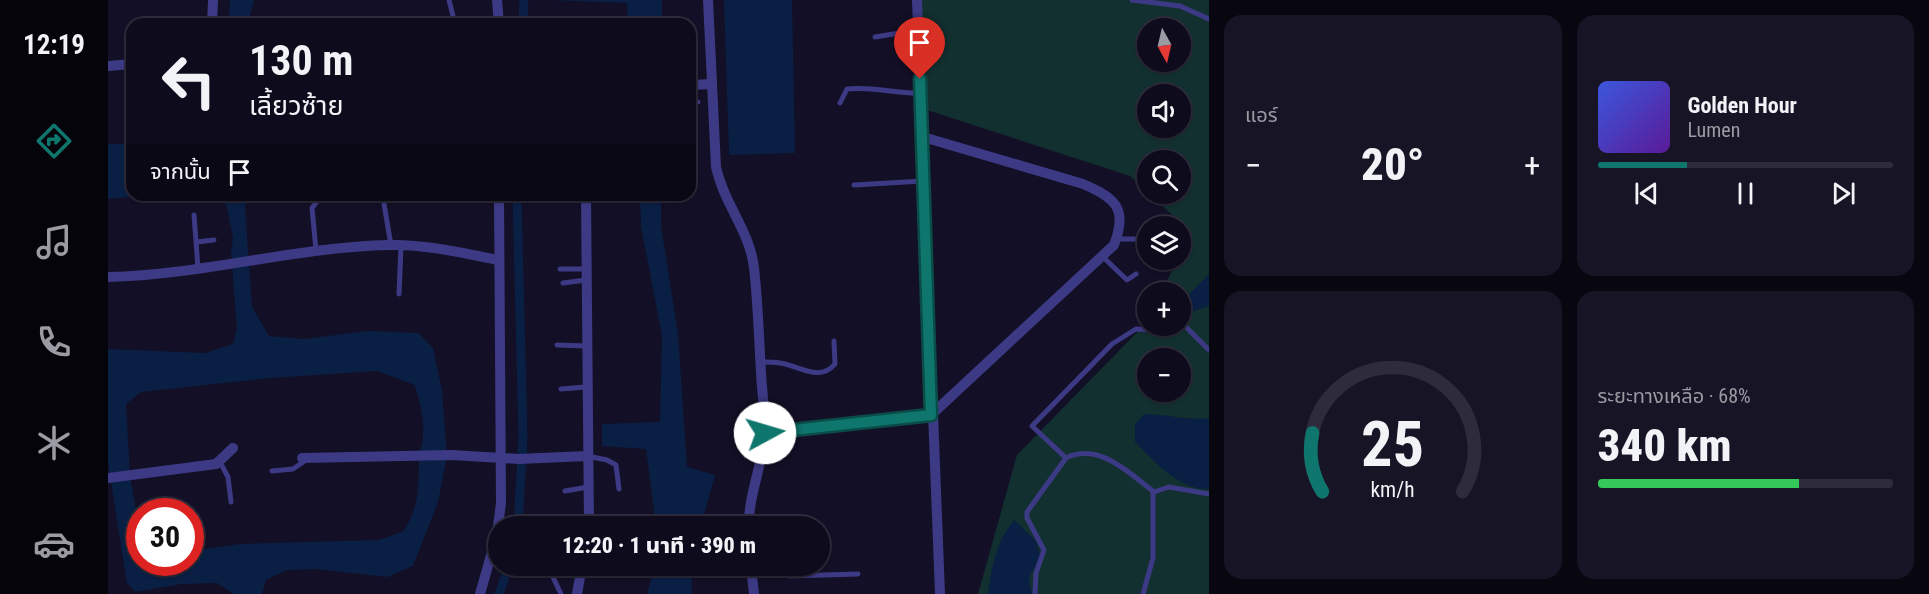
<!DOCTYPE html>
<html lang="th">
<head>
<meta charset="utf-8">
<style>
	:root { --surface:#0e0b1c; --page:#171425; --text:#f1f3f6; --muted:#9b9ba3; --line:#2e2b3b; --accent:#0f766e }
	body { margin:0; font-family:"Roboto Condensed","Noto Sans Thai",sans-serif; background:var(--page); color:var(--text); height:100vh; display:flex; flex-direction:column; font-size:22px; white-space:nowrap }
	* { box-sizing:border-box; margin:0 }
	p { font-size:20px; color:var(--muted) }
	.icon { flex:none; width:33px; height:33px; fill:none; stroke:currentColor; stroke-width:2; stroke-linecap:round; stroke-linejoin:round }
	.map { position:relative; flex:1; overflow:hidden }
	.drawer { display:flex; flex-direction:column; gap:15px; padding:15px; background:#08060f; width:720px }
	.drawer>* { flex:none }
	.top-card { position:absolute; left:18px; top:18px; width:570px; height:183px; border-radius:18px; box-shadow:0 2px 4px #0004,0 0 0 2px var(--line); background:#0e0b1c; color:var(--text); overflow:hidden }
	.needle { width:39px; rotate:172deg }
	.fabs { position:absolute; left:1029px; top:18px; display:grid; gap:12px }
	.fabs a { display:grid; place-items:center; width:54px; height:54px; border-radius:50%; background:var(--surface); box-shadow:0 2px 4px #0004,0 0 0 2px var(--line); font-size:30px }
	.speed { position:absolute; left:18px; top:498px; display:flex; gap:12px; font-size:30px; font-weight:700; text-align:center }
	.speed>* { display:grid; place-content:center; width:78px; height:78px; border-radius:50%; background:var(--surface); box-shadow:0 2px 4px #0004,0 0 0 2px var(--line); line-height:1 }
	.speed .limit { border:9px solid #d22; background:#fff; color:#111 }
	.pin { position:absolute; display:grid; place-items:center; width:51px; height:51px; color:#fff; margin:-62px -26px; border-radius:50% 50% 50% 0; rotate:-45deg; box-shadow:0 0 6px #0007 }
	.pin .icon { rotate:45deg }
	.me { position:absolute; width:66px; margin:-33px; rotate:84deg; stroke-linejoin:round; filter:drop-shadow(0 0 4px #0008) }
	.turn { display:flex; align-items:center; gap:21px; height:126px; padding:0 24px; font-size:27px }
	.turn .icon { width:78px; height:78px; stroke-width:2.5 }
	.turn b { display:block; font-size:42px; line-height:51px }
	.then { display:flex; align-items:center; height:57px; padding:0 24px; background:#0003; gap:12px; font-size:22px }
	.big { font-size:45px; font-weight:800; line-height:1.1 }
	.drawer .card { flex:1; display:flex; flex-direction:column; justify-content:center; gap:9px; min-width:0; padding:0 21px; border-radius:18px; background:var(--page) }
	.drawer .dial { align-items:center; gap:0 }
	.dial svg { height:156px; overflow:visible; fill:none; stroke:var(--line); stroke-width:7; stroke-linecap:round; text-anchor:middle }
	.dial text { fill:var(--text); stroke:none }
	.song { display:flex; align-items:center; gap:18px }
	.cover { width:72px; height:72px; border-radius:9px; background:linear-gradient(135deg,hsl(230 70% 55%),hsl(270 70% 35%)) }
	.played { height:6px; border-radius:3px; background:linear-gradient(90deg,var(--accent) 30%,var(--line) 30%) }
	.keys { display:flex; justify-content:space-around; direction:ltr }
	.heat { display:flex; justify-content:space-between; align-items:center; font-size:33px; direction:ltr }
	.charge { height:9px; border-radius:4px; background:linear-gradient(90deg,#34c759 68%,var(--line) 0) }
	.drawer .tiles { flex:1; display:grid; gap:15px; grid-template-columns:repeat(2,1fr) }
	.trip { position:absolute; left:380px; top:516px; width:342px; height:60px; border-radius:30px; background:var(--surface); box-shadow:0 2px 4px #0004,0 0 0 2px var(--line); font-weight:800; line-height:60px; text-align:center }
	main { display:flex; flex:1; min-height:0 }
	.dock { display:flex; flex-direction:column; width:108px; justify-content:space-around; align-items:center; background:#06040b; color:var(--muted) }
	.dock .icon { width:42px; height:42px }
	.dock .active { color:var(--accent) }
	.dock b { font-size:27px; color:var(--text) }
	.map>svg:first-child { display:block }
</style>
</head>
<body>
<main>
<nav class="dock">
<b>12:19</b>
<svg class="icon active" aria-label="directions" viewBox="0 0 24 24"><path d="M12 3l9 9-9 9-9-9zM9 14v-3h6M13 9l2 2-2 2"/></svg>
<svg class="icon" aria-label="music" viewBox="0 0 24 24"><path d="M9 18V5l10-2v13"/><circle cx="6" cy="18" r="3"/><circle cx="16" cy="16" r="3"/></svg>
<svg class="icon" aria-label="phone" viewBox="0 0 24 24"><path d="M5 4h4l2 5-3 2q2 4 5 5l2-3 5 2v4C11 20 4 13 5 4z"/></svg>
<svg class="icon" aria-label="climate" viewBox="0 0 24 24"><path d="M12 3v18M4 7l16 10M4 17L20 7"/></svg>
<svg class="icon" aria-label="car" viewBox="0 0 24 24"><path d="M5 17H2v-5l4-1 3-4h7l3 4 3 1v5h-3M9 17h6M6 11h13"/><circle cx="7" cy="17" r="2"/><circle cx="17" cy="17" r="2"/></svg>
</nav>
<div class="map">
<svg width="1101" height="594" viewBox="0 0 1101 594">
	<rect width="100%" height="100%" fill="#130f26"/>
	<!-- green -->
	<path fill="#12302f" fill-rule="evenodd" d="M 812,0 L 1101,0 L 1101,594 L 870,594 L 909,455 L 1039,322 L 1040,326 L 1072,326 L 1072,292 L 1054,292 L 1069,260 L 1072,260 L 1073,251 L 1082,231 L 1041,194 L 1072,194 L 1072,160 L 1040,160 L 1039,192 L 1022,176 L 819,110 ZM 1040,28 L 1072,28 L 1072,62 L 1040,62 ZM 1040,94 L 1072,94 L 1072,128 L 1040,128 ZM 1040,358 L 1072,358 L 1072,392 L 1040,392 Z"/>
	<!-- water -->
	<path fill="#0a1f44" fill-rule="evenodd" d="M 122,0 L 146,0 L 140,24 L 121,24 Z
		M 443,0 L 554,0 L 554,24 L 520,24 L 519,3 Z
		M 616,0 L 684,0 L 687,153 L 621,155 Z
		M 0,144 L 24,144 L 24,195 L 46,195 L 0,199 Z
		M 108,195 L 139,195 L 137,208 L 144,307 L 161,336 L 196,339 L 260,331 L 310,333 L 325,348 L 334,391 L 339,456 L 330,502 L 305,566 L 279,577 L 208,569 L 179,570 L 158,580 L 154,594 L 126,594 L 109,583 L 74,584 L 27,592 L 19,583 L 0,463 L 0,349 L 97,353 L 125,344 L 129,328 L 123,252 L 125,238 L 119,207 ZM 269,371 L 307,385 C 311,401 317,419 315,436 C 315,444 311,451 311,459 C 310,490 312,503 296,531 L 271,540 L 132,544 L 83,551 L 82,562 L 32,562 L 31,524 L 22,477 L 18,404 L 33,392 L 162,378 Z
		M 532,195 L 553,195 L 553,226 L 570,334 L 579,467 L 607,475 L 593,526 L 548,526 L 538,449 L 494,446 L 494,424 L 552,422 L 554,336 L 533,226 Z
		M 1101,274 L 1101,306 L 1073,315 L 1073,303 Z
		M 1036,414 C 1058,414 1079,421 1101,418 L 1101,489 C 1072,491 1046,461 1027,442 L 1027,424 Z
		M 906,520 L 928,541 L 933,558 L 921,577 L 924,594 L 880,594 C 884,566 888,542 906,520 Z
		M 547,566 L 583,566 L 584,594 L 539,594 Z"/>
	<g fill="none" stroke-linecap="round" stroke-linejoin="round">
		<!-- canal -->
		<path stroke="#0a1f44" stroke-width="9" d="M 415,24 L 416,0
			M 409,195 L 415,438 L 410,526
			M 391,594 L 401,566"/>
		<!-- lane -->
		<path stroke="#3d3a85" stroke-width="5" d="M 341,0 L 347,24
			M 1024,0 L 1072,6 L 1101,19
			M 767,37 L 810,30
			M 582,103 L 590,102
			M 732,103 L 739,89 C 765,86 788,94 813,93
			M 746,185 L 815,181
			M 276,204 L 283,245
			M 86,215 L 90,268
			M 1072,237 L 1080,236
			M 1008,239 L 1040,239
			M 88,242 L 106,240
			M 208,250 L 204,208 L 214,195
			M 994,256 L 1019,280 L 1028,274
			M 452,269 L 478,269
			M 455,283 L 478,280
			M 291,294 L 293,246
			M 449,345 L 478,346
			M 652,362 C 659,362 666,362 672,363 C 690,365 711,383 727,364 L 726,341
			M 453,389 L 478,387
			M 479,456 L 499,460 L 508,465 L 511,489
			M 958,458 L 924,426 L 1004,344 L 1028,329 L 1049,330 L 1077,326 L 1101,350
			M 112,462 L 120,477 L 123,502
			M 164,471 L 185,469 L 201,458
			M 457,491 L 480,487
			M 1046,492 L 1061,487 L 1101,494
			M 678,566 L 682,576 L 750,574
			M 439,572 L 444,575 L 453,594
			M 927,594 L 928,573 L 936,550 L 919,518 L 919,512 L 958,458 C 991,442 1021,473 1045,491 L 1045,558 L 1035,594"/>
		<!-- street -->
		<path stroke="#3d3a85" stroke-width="10" d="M 389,0 L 391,24
			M 600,0 L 608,167 C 616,204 642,231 646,268 C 650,303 651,338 653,373 C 654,394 658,416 656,437 C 654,467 640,497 641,526
			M 809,0 L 832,594
			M 104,24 L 105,0
			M 0,66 L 24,64
			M 582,85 L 603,84
			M 478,195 L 481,526
			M 0,277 C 95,275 187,247 281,245 C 317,244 355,253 390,260
			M 657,433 L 823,415 L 1006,245 C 1020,209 1008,198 975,184 L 815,137
			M 194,458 L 344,455 L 411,459 L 478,456
			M 0,478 L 108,464 L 125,448
			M 643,566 L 646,594
			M 372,594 L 389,534 L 393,503 L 391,195
			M 469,594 L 474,566"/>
	</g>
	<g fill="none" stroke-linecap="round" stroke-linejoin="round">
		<defs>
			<path id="route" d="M 657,433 L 823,415 L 812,79"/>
		</defs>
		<!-- route casing -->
		<use href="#route" stroke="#0a4d48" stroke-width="15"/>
		<!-- route -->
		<use href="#route" stroke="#0f766e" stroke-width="10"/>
	</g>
</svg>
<div class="fabs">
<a><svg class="needle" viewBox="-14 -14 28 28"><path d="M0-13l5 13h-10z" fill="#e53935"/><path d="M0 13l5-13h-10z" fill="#9b9ba3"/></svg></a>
<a><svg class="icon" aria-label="sound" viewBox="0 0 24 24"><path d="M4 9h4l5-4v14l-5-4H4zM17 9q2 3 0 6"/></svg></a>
<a><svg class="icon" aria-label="search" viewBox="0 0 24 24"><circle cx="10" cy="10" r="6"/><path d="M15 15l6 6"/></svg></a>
<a><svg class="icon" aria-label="layers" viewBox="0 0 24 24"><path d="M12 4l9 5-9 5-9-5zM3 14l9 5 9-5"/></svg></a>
<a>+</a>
<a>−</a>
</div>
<div class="speed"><div class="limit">30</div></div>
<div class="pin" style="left:812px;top:79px;background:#d93025"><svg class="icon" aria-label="arrive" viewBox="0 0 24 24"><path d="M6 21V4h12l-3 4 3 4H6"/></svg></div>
<svg class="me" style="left:657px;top:433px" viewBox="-20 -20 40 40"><circle r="19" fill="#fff"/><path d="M0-13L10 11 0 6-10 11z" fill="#0f766e"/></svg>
<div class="trip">12:20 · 1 นาที · 390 m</div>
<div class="top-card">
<div class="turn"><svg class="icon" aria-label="left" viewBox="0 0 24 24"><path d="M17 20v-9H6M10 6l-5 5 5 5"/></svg><div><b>130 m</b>เลี้ยวซ้าย</div></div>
<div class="then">จากนั้น<svg class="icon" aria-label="arrive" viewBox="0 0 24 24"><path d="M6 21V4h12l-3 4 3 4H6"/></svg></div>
</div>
</div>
<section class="drawer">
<div class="tiles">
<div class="card"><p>แอร์</p>
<div class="heat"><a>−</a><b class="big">20°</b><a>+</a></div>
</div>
<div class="card">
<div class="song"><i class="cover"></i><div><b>Golden Hour</b><p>Lumen</p></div></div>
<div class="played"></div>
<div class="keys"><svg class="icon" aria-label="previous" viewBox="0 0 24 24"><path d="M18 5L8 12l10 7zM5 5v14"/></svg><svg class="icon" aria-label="pause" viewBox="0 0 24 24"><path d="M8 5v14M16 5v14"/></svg><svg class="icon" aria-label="next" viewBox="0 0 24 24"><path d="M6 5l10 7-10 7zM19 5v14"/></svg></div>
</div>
<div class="card dial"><svg viewBox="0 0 100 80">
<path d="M14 69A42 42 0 1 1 86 69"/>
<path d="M14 69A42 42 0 0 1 9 39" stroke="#0f766e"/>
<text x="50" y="56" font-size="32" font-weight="700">25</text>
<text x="50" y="72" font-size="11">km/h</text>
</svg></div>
<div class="card"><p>ระยะทางเหลือ · 68%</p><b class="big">340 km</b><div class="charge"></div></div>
</div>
</section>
</main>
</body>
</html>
